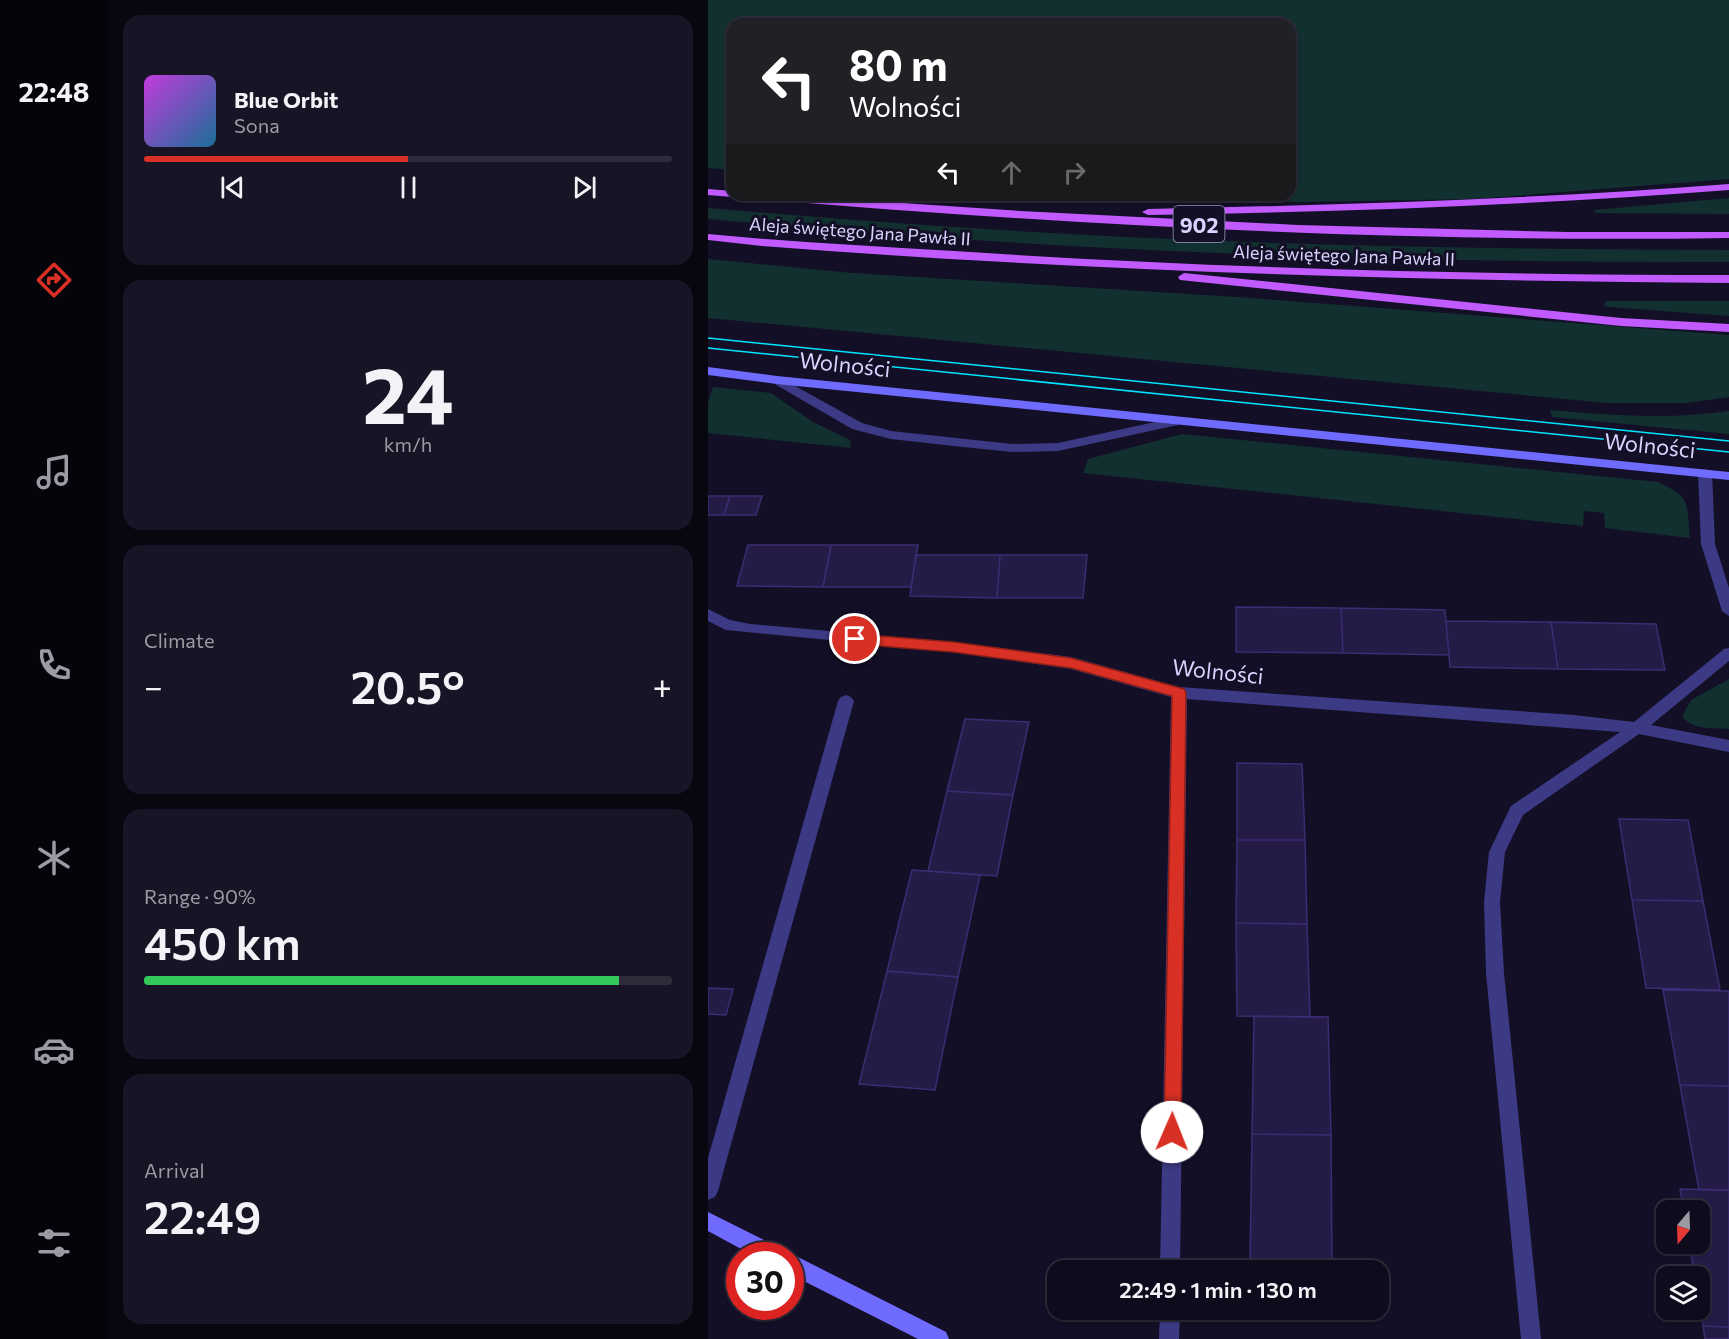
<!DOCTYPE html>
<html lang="en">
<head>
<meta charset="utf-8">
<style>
	:root { --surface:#0e0b1c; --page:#171425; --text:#f1f3f6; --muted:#9b9ba3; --line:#2e2b3b; --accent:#d93025 }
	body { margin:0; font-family:Commissioner,sans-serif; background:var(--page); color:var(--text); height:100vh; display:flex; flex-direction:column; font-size:22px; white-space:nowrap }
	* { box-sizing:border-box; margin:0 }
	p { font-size:20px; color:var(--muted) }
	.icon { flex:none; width:33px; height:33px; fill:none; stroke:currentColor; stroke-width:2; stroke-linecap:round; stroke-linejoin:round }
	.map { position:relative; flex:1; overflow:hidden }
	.drawer { display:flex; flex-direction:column; gap:15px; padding:15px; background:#08060f; width:600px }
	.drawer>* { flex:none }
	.hud { position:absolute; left:18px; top:18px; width:570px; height:183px; border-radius:18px; box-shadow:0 2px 4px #0004,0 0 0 2px var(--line); background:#202124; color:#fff; overflow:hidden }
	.needle { width:39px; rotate:199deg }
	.fabs { position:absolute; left:948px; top:1200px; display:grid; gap:12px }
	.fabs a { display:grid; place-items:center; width:54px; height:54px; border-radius:12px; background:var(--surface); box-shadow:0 2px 4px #0004,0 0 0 2px var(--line); font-size:30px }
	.speed { position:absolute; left:18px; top:1242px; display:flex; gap:12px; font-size:30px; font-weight:700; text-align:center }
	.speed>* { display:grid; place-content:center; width:78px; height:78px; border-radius:50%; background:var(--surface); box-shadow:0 2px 4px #0004,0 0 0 2px var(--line); line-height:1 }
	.speed .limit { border:9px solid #d22; background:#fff; color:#111 }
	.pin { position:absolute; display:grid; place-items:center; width:51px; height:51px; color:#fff; margin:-26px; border:3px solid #fff; border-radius:50%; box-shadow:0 2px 6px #0007 }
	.me { position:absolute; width:66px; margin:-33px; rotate:1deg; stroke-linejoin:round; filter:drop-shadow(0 0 4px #0008) }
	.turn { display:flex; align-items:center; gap:21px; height:126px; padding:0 24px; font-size:27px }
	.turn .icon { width:78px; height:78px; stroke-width:2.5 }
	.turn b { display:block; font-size:42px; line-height:51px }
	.lanes { display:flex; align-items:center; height:57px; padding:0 24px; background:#0003; justify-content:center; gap:30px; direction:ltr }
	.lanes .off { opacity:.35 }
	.big { font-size:45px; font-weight:600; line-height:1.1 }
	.drawer .widget { flex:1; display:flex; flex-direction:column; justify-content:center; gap:9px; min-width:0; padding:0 21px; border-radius:18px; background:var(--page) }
	.drawer .dial { align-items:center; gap:0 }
	.dial b { font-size:78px; line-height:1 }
	.song { display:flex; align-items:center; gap:18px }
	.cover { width:72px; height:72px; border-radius:9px; background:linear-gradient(135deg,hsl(290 70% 55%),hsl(200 70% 35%)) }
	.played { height:6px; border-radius:3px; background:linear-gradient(90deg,var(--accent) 50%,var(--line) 50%) }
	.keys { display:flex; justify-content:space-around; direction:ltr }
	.heat { display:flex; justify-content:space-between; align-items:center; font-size:33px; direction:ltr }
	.charge { height:9px; border-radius:4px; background:linear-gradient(90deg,#34c759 90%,var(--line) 0) }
	.trip { position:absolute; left:339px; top:1260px; width:342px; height:60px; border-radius:18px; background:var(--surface); box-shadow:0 2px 4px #0004,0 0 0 2px var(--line); font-weight:600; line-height:60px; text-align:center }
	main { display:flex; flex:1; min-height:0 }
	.menu { display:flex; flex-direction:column; width:108px; justify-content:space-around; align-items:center; background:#06040b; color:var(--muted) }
	.menu .icon { width:42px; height:42px }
	.menu .selected { color:var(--accent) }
	.menu b { font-size:27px; color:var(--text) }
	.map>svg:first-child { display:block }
</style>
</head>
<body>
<main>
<nav class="menu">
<b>22:48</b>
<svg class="icon selected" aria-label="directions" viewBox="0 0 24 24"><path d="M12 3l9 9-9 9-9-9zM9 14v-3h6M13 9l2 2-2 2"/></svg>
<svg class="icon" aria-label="music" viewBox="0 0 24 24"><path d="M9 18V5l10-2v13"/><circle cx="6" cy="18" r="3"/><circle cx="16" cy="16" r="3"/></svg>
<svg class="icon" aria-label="phone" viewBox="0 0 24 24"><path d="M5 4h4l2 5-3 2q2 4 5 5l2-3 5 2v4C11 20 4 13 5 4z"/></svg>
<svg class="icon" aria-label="climate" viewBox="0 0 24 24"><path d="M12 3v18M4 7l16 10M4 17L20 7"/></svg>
<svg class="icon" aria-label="car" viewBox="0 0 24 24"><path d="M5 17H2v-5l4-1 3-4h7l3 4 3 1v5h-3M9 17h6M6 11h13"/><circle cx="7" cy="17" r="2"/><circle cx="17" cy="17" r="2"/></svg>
<svg class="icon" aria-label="filters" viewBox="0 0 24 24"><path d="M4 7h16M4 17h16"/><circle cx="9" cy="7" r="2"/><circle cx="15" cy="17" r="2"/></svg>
</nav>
<section class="drawer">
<div class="widget">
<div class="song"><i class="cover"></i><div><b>Blue Orbit</b><p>Sona</p></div></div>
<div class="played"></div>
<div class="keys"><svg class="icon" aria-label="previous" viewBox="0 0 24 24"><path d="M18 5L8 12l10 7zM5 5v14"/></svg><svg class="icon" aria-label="pause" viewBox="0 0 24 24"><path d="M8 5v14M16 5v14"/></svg><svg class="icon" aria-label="next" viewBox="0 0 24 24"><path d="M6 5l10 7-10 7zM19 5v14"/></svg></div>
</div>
<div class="widget dial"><b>24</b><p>km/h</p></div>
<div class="widget"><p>Climate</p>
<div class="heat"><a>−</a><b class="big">20.5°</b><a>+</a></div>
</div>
<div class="widget"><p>Range · 90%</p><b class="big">450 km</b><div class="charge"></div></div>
<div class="widget"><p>Arrival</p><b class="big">22:49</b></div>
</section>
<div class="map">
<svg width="1021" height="1339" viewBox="0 0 1021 1339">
	<rect width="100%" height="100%" fill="#130f26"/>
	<!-- green -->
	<path fill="#12302f" d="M 0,0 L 1021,0 L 1021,179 L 766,199 L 591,202 L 347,195 L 582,195 L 582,24 L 24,24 L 24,170 L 0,168 Z
		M 1021,198 L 1021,214 L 888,213 L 886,210 Z
		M 0,208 C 172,223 345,235 518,241 C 685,248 853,249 1021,250 L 1021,262 C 680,263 339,251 0,219 Z
		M 0,259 L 144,273 L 529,297 L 1021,335 L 1021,397 L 978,403 L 899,403 L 0,318 Z
		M 897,301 L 1021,301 L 1021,316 L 901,307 L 896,306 Z
		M 5,387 L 63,393 L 105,422 L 142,440 L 143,448 L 0,433 L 0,403 Z
		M 842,410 C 903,415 961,420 1021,411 L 1021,434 L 844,417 Z
		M 474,434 L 950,482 C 984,498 978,502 982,538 L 897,528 L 896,513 L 876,511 L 875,526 L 375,473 L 380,459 Z
		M 1021,679 L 1021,729 C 1006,728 983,730 974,716 L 983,700 Z"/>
	<!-- building -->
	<path fill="#241b47" stroke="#3b2d73" stroke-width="1.5" d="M 0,496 L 22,496 L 16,515 L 0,515 Z
		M 22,496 L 54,496 L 48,515 L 16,515 Z
		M 40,545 L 123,545 L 115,587 L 29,586 Z
		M 123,545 L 210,545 L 203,587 L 115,587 Z
		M 208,555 L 292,555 L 289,598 L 202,596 Z
		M 292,555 L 379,555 L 375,598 L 289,598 Z
		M 528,607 L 633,608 L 635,653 L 528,652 Z
		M 633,608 L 737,610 L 741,655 L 635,653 Z
		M 738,621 L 843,622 L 850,669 L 742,667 Z
		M 843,622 L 948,624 L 957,670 L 850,669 Z
		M 257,719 L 321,722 L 305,795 L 239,791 Z
		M 529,763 L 594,764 L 597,840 L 529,840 Z
		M 239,791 L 305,795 L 289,876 L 220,871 Z
		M 911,819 L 980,820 L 995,901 L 924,900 Z
		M 529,840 L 597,840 L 599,924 L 528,923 Z
		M 204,870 L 272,875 L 250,977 L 179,971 Z
		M 924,900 L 995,901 L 1012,990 L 938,988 Z
		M 528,923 L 599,924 L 602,1017 L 529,1016 Z
		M 179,971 L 250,977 L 227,1090 L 151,1084 Z
		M 0,988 L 25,989 L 18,1015 L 0,1014 Z
		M 955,990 L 1021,991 L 1021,1086 L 972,1085 Z
		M 546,1016 L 620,1017 L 623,1135 L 544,1134 Z
		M 972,1085 L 1021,1086 L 1021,1190 L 991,1190 Z
		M 544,1134 L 623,1135 L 624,1265 L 542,1264 Z
		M 972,1189 L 1021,1190 L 1021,1327 L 995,1326 L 992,1305 L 992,1276 L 987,1276 L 981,1244 L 992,1244 L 992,1210 L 976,1210 Z
		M 995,1326 L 1021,1327 L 1021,1339 L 997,1339 Z"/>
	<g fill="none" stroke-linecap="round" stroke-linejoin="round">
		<!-- lane -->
		<path fill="#3d3a85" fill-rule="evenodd" d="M 69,376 L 154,423 L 183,431 L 304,444 L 350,443 L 470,417 L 477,421 L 470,425 L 350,451 L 304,452 L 246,446 L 183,439 L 144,429 L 65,383 L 63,380 L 65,377 Z
			M 138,695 L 143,697 L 146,701 L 10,1191 L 7,1197 L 0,1200 L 0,1158 L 130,701 L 133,697 Z"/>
		<!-- street -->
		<path fill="#3d3a85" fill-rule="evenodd" d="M 997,469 L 1004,473 L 1007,544 L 1021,588 L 1021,616 L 1014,611 L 993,544 L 990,473 Z
			M 0,609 L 22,620 L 42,624 L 245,642 L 363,657 L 471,687 L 866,715 L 926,722 L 1016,649 L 1021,648 L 1021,661 L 943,725 L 1021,740 L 1021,752 L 931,734 L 815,815 L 797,852 L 792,902 L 796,973 L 833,1339 L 813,1339 L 778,973 L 776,902 L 781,852 L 803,806 L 912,732 L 479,699 L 472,1270 L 452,1270 L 463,697 L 363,669 L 245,652 L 18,630 L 0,621 Z
			M 452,1310 L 472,1310 L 471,1339 L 451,1339 Z"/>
		<!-- secondary -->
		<path fill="#6f6bff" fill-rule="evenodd" d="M 0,367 L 69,376 L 1021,472 L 1021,480 L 69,384 L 0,375 Z
			M 0,1212 L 74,1249 L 77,1256 L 46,1256 L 0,1231 Z
			M 82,1253 L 238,1332 L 241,1339 L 210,1339 L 82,1274 L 82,1256 L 77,1256 Z"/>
		<!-- primary -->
		<path fill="#c25bff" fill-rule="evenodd" d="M 1021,184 L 1021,190 C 827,205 634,212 440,215 L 434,212 L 440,209 C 634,205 827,199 1021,184 Z
			M 0,189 L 24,191 L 24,195 L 29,195 L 24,197 L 0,195 Z
			M 29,195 L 76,195 L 312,211 L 590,225 L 859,232 L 1021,232 L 1021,238 C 692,243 362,225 35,198 Z
			M 0,234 C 82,242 164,246 246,251 C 504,268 762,275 1021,275 L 1021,283 C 698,281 376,271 54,246 L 0,240 Z
			M 476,273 L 913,318 L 1021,324 L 1021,332 L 913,326 L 472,280 L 470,277 Z"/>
		<!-- tram -->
		<path stroke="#00e5ff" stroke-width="1.5" d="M 0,338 L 1021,441
			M 0,348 L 1021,452"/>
	</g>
	<!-- route -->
	<path fill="#d93025" stroke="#8d1f18" stroke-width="1.5" d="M 147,634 L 245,642 L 363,658 L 476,689 L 478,693 L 473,1132 L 470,1137 L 464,1140 L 458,1137 L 456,1132 L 464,696 L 363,668 L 245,652 L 147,644 L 140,639 Z"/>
	<g text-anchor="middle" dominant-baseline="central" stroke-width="6" stroke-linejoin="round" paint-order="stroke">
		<!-- far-street labels -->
		<g font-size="18" fill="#d9d4ff" stroke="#130f26">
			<text transform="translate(152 231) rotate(4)">Aleja świętego Jana Pawła II</text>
			<text transform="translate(636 255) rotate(2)">Aleja świętego Jana Pawła II</text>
		</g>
		<!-- shield labels -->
		<rect fill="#130f26" stroke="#9e99be" stroke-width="1.5" x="465.5" y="206" width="51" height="36" rx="4.5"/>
		<g font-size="21" font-weight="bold" fill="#d9d4ff">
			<text x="491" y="224">902</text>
		</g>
		<!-- street labels -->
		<g font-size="22" fill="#d9d4ff" stroke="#130f26">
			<text transform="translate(137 364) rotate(6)">Wolności</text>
			<text transform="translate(942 445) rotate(6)">Wolności</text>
			<text transform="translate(510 671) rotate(6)">Wolności</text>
		</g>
	</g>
</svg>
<div class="fabs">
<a><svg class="needle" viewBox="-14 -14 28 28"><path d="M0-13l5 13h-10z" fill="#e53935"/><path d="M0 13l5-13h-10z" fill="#9b9ba3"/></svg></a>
<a><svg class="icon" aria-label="layers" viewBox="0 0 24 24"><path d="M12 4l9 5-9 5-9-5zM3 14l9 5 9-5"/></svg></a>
</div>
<div class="speed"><div class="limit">30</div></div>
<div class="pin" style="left:147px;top:639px;background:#d93025"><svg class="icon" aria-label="arrive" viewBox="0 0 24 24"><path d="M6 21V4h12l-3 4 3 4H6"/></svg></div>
<svg class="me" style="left:464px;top:1132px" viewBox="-20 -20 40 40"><circle r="19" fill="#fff"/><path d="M0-13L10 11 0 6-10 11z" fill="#d93025"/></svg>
<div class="trip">22:49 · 1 min · 130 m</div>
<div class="hud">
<div class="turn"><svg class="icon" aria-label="left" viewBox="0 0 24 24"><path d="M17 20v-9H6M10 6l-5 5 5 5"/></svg><div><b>80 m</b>Wolności</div></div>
<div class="lanes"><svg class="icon" aria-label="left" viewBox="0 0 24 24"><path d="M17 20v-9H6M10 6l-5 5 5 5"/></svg><svg class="icon off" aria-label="ahead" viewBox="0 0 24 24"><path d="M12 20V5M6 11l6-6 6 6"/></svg><svg class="icon off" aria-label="right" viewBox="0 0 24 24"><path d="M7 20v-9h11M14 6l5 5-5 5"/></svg></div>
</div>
</div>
</main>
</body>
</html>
